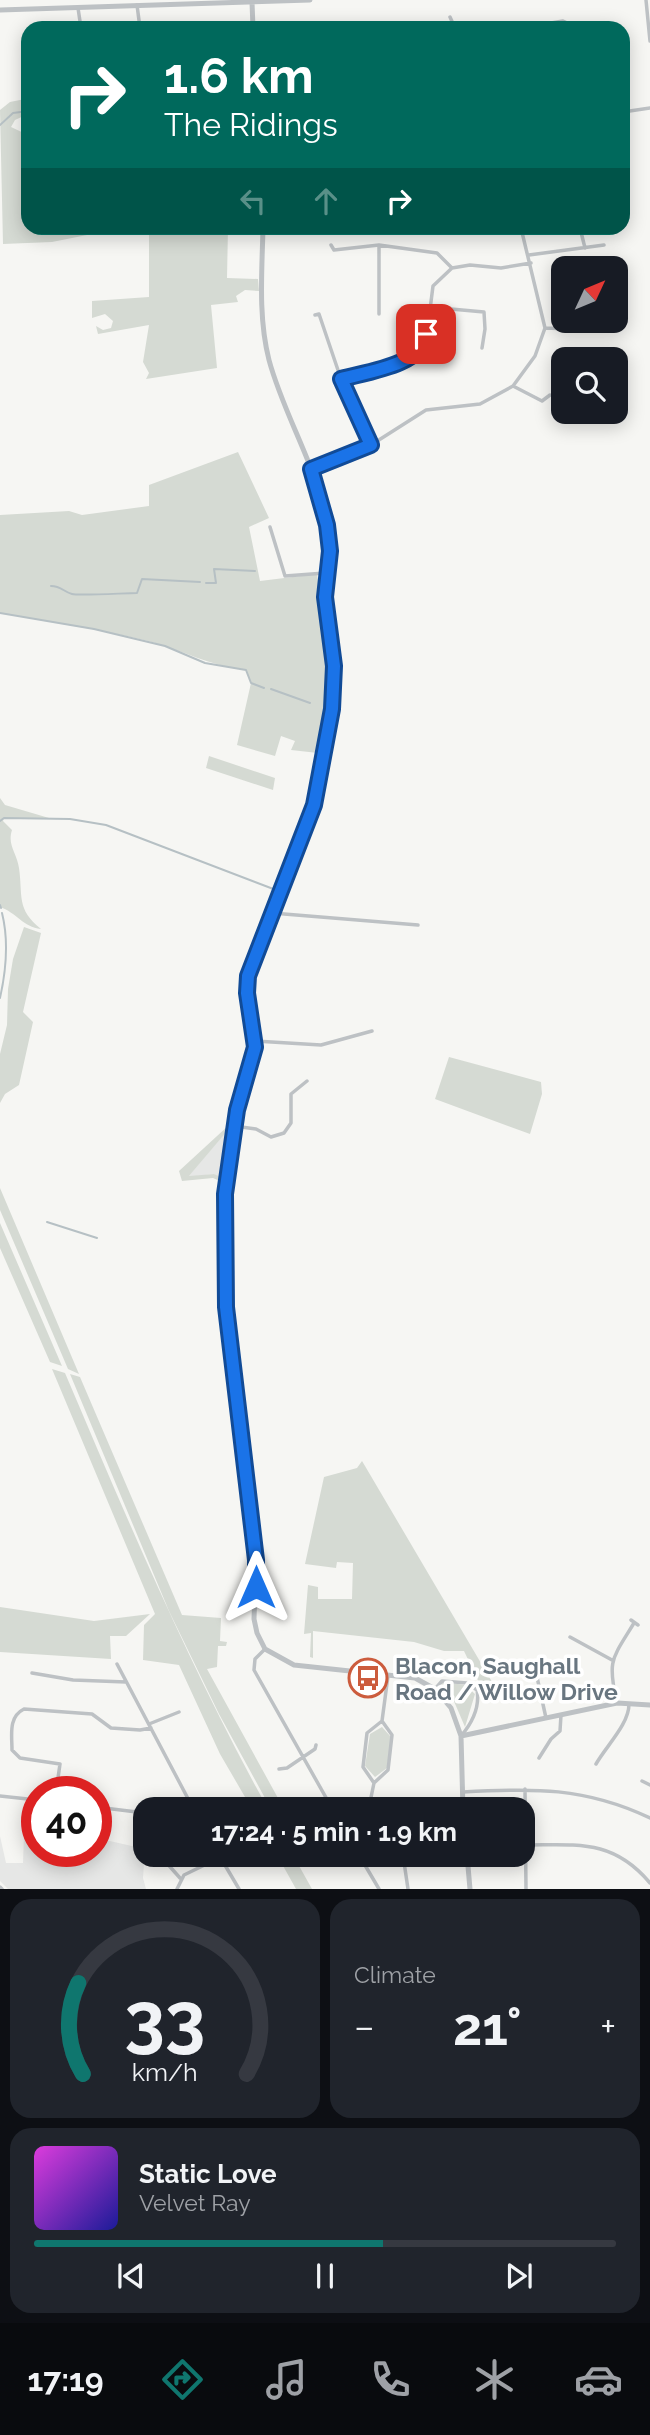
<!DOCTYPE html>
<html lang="en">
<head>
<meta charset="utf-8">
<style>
	:root { --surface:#171b24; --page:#20242c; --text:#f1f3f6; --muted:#9ea1a6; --line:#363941; --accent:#0f766e }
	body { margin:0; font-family:Raleway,sans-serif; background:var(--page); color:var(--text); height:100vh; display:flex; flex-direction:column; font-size:26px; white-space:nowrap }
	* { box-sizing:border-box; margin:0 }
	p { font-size:23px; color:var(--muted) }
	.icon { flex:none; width:38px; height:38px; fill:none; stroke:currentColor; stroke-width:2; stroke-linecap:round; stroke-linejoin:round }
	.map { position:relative; height:1889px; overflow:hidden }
	.side { display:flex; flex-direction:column; gap:10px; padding:10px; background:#0d0f14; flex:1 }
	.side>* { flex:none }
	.hud { position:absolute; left:21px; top:21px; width:609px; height:214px; border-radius:21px; box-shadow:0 4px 18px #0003; background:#00695c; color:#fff; overflow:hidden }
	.needle { width:46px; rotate:46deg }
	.buttons { position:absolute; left:551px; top:256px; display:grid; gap:14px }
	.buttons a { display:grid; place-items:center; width:77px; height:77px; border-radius:14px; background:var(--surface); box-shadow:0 4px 18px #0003; font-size:35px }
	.speed { position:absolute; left:21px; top:1776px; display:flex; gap:14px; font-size:35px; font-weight:700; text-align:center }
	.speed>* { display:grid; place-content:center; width:91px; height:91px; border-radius:50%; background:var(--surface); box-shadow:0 4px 18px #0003; line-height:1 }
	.speed .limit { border:10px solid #d22; background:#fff; color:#111 }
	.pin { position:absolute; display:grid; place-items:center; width:60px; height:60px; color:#fff; margin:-30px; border-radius:14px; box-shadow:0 4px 10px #0006 }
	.me { position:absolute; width:77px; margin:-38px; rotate:0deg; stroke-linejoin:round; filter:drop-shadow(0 0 5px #0008) }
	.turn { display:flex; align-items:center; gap:24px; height:147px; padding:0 28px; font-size:32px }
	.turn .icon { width:91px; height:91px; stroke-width:2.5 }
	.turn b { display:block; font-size:49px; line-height:60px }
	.lanes { display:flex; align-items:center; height:66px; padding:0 28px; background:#0003; justify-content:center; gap:35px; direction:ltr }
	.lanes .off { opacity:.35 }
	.big { font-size:52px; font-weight:700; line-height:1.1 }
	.side .card { flex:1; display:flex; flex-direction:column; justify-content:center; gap:10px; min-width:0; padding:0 24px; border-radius:21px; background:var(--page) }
	.side .dial { align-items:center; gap:0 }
	.dial svg { height:182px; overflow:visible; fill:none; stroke:var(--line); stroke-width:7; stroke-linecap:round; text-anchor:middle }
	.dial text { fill:var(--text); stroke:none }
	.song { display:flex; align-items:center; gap:21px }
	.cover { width:84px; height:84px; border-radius:10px; background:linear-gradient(135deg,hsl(300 70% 55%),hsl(240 70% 35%)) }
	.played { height:7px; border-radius:4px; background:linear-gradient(90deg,var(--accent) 60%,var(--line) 60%) }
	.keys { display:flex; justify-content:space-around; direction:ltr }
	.heat { display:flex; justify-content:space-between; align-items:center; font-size:38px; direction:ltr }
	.side .tiles { flex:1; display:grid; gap:10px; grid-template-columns:1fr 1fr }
	.card:last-child { grid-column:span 2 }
	.trip { position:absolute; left:133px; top:1797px; width:402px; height:70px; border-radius:21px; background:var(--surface); box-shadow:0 4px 18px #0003; font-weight:700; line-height:70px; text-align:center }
	.dock { display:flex; height:112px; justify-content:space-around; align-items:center; background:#090b0e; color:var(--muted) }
	.dock .icon { width:49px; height:49px }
	.dock .current { color:var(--accent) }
	.dock b { font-size:32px; color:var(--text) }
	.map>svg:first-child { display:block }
</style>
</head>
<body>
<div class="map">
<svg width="650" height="1889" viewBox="0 0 650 1889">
	<rect width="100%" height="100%" fill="#f6f6f3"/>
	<!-- built -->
	<path fill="#e6e7e6" d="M 230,1127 L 223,1180 L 214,1174 L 188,1177 Z
		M 24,1834 L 37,1835 L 37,1852 L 96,1852 L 96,1839 L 101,1839 L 145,1849 L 143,1878 L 146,1889 L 8,1889 L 0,1881 L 0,1836 L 6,1863 L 23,1863 Z"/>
	<!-- green -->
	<path fill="#d5dad3" d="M 25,99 L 28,100 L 28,114 L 15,120 L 11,127 L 28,135 L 28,228 L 92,228 L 92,234 L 52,242 L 3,244 L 0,110 L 10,102 Z
		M 149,228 L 228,228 L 227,278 L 258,279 L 259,291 L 245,290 L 236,296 L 238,302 L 211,305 L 217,368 L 146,379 L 149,373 L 143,362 L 149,325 L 98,334 L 96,326 L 103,330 L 111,328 L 113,321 L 105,314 L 92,318 L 92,301 L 149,297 Z
		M 238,452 L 269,518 L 249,527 L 260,581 L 317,574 L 329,655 L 326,707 L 318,753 L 291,750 L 295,741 L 281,736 L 275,756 L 237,745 L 251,683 L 246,670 C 210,666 182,650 148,641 C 99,629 50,622 0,613 L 0,515 L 69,511 L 82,515 L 149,506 L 149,485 Z
		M 209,756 L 275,778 L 273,790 L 206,768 Z
		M 0,798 L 5,805 L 49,818 L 4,818 L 3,821 L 12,830 C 7,845 17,853 19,868 C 23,896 16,909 41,929 C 23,927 17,913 0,907 Z
		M 24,927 L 41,933 L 23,1012 L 33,1022 L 19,1085 L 5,1094 L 0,1103 L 0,1054 L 7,1025 L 8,989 L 13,959 Z
		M 449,1057 L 541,1082 L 542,1094 L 530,1134 L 435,1099 Z
		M 229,1125 L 228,1130 L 189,1176 L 214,1174 L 223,1178 L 222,1182 L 213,1178 L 182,1181 L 179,1171 Z
		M 0,1188 L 79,1374 L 68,1369 L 0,1210 Z
		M 0,1223 L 62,1366 L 50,1362 L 0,1248 Z
		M 52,1369 L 65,1373 C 128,1521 190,1668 268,1809 L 252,1809 L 220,1754 L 179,1665 L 143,1660 L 144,1625 L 155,1614 Z
		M 70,1374 L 80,1377 L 182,1615 L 221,1618 L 220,1641 L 227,1642 L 226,1646 L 218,1646 L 217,1667 L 207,1669 L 284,1809 L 271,1809 L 219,1714 L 169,1611 Z
		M 362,1461 L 365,1466 L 498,1692 L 484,1693 L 464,1651 L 444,1651 L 414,1642 L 313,1631 L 313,1658 L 310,1657 L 311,1633 L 304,1634 L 308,1585 L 318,1587 L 318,1599 L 352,1599 L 353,1563 L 337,1562 L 336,1568 L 305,1564 L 324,1477 L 357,1468 Z
		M 0,1607 L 94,1621 L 150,1614 L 126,1636 L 110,1636 L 111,1659 L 0,1652 Z
		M 443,1682 L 465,1685 L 475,1694 L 465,1727 L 453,1699 L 441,1684 Z
		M 382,1727 L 391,1737 L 387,1768 L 375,1777 L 365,1766 L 370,1734 Z
		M 277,1855 L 293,1855 L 312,1889 L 296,1889 Z"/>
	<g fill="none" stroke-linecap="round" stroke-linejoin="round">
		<!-- stream -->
		<path stroke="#b6c0c4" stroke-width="2" d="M 0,125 L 13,113 L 28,111
			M 206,583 L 216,583 L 214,569 L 255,571
			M 51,586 C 61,586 64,592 72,594 C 79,596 126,593 137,593 L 142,579 L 200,582
			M 0,613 L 94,629 L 165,646 L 205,663 L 246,670 L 251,683 L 264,688
			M 271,689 L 310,703
			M 0,821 L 4,818 L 70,819 L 106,825 L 276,890
			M 0,905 L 1,908
			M 0,998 C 6,971 9,941 2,913
			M 47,1222 L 97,1238"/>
		<!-- minor -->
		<path stroke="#bdc1c4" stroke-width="3.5" d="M 646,0 L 650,41
			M 137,5 L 140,28
			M 78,8 L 81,28
			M 450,17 L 455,28
			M 234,26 L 234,28
			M 521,28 L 563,21 L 578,28
			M 623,112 L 650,108
			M 580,228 L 585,248
			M 331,245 L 334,250 L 379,245 L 437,253 L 452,268
			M 379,245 L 379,314
			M 529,255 L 604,245
			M 429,307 L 484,312 L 485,329 L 482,348
			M 315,315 L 319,314 L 341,379 L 371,445
			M 545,328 L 570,329 L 587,325 L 587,320
			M 341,379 L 416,354 L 426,341 L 433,286 L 452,268 L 470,265 L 501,268 L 531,263
			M 513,386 L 542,401 L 550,395
			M 311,469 L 371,445 L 426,410 L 480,404 L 513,386 L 535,356 L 545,328 L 521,228
			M 270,527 L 285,576 L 325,573
			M 272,913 L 418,925
			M 255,1041 L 321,1045 L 372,1031
			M 234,1126 L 256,1129 L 271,1137 L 284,1133 L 291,1123 L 291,1094 L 307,1081
			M 631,1620 L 638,1625
			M 570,1637 L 612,1660
			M 265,1649 L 255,1659 L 254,1670 L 333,1810
			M 117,1664 L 194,1810
			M 32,1673 L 73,1680 L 126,1682
			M 537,1677 L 546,1718
			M 530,1678 L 537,1677 L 537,1672
			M 435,1689 L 442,1681 L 467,1683 L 477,1690 C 480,1707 472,1723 461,1736
			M 617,1703 C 607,1660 612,1659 634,1623
			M 149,1724 L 179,1712
			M 539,1758 L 551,1739 L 560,1731 L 561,1715
			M 596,1764 C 607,1745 629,1724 629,1704
			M 279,1769 L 287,1768 L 315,1749 L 316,1745
			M 642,1781 L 650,1785
			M 374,1783 L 388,1770 L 392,1735 L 382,1721
			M 525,1789 L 526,1889
			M 56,1792 L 60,1764 L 20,1758 L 12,1750 C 12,1735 8,1717 24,1709 L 92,1714 L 111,1728 L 140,1730 L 151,1728
			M 463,1792 C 533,1788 585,1787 650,1818
			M 0,1796 L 37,1800
			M 96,1807 L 145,1813
			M 364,1810 L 369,1807 L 374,1783 L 363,1767 L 367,1733 L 382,1721 L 388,1676
			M 526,1845 C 578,1845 613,1839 650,1883
			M 219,1855 L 239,1889
			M 359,1855 L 379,1889
			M 164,1860 L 180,1878
			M 162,1861 L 168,1857
			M 396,1863 L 404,1862
			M 0,1887 L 2,1889
			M 177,1889 L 184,1875 L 221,1857
			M 408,1889 L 404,1862 L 422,1855"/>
		<!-- tertiary -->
		<path stroke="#bdc1c4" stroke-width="5" d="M 252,2 L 253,28
			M 0,10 L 310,0
			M 263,228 C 262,271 258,317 269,360 C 284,416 317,466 327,524 C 331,550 324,573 325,598 C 327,628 335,657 333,688 C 329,795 281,877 248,976 L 247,993 L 255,1047 L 237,1110 L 225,1194 L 226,1307 L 256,1560 L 254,1619 L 257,1633 L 265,1649 L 294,1665 L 415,1678 L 435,1689 L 451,1708 L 461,1736 L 463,1810
			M 461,1736 L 617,1703 L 650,1705
			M 467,1855 L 470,1889"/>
	</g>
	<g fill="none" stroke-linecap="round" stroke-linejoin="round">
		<defs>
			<path id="route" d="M 256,1587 L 256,1560 L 226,1307 L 225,1194 L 237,1110 L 255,1047 L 247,993 L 248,976 L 314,805 L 332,709 L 334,666 L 325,597 L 330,551 L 327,525 L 311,469 L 371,445 L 341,379 C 366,372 424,365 426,334"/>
		</defs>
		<!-- route casing -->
		<use href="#route" stroke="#114b97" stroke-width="18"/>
		<!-- route -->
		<use href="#route" stroke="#1a73e8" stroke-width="12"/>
	</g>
	<!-- icons -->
	<defs>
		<symbol id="bus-ring" viewBox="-11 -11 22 22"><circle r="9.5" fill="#fff" stroke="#cc5c3d" stroke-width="1.5"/><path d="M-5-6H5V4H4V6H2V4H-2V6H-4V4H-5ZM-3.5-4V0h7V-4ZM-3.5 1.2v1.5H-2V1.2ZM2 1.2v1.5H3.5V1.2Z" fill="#cc5c3d"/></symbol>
	</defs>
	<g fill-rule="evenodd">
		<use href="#bus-ring" x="346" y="1656" width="44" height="44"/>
	</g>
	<g text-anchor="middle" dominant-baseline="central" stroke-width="7" stroke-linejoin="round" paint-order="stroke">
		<!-- poi labels -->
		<g font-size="23" font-weight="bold" fill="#697680" stroke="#fff" text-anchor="start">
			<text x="395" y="1665">Blacon, Saughall<tspan x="395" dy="26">Road / Willow Drive</tspan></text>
		</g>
	</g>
</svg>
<div class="buttons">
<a><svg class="needle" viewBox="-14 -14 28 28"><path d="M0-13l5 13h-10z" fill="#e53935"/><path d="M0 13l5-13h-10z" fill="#9ea1a6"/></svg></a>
<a><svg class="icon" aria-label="search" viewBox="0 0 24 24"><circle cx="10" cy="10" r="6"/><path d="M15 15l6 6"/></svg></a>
</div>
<div class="speed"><div class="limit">40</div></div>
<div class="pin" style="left:426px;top:334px;background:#d93025"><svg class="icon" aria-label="arrive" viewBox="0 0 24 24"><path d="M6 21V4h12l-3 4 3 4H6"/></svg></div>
<svg class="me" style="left:256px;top:1587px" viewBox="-20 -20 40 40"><path d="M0-17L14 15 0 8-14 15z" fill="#1a73e8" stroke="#fff" stroke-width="4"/></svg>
<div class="trip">17:24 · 5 min · 1.9 km</div>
<div class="hud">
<div class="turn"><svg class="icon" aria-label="right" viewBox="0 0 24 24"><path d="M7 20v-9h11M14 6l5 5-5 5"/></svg><div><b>1.6 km</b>The Ridings</div></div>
<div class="lanes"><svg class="icon off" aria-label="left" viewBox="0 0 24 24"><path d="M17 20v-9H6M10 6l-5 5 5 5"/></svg><svg class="icon off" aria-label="ahead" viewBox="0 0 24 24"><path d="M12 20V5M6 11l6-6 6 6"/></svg><svg class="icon" aria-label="right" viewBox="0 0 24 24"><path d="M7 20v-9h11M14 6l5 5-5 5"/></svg></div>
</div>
</div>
<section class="side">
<div class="tiles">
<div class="card dial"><svg viewBox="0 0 100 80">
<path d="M14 69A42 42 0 1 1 86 69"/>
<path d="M14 69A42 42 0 0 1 12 29" stroke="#0f766e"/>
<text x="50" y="56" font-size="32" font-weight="700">33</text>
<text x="50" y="72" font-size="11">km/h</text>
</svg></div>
<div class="card"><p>Climate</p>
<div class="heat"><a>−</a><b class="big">21°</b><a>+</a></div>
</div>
<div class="card">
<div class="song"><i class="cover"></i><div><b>Static Love</b><p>Velvet Ray</p></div></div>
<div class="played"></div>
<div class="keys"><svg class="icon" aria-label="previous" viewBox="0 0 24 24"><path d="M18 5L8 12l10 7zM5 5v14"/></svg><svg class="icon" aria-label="pause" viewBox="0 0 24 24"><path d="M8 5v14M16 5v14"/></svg><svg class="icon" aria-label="next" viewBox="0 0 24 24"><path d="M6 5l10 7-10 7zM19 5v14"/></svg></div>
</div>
</div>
</section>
<nav class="dock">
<b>17:19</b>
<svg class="icon current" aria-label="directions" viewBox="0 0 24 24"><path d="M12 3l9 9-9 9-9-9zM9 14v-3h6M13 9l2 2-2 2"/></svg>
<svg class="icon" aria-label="music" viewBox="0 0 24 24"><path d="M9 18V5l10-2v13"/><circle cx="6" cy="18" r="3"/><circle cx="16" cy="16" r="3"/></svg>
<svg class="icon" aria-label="phone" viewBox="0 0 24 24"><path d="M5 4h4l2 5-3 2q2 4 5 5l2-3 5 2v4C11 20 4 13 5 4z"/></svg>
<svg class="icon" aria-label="climate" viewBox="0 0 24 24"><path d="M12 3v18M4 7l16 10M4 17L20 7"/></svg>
<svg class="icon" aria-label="car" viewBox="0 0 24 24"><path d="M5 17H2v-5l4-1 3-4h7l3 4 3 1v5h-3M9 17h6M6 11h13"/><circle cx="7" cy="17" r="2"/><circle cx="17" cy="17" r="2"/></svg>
</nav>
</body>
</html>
